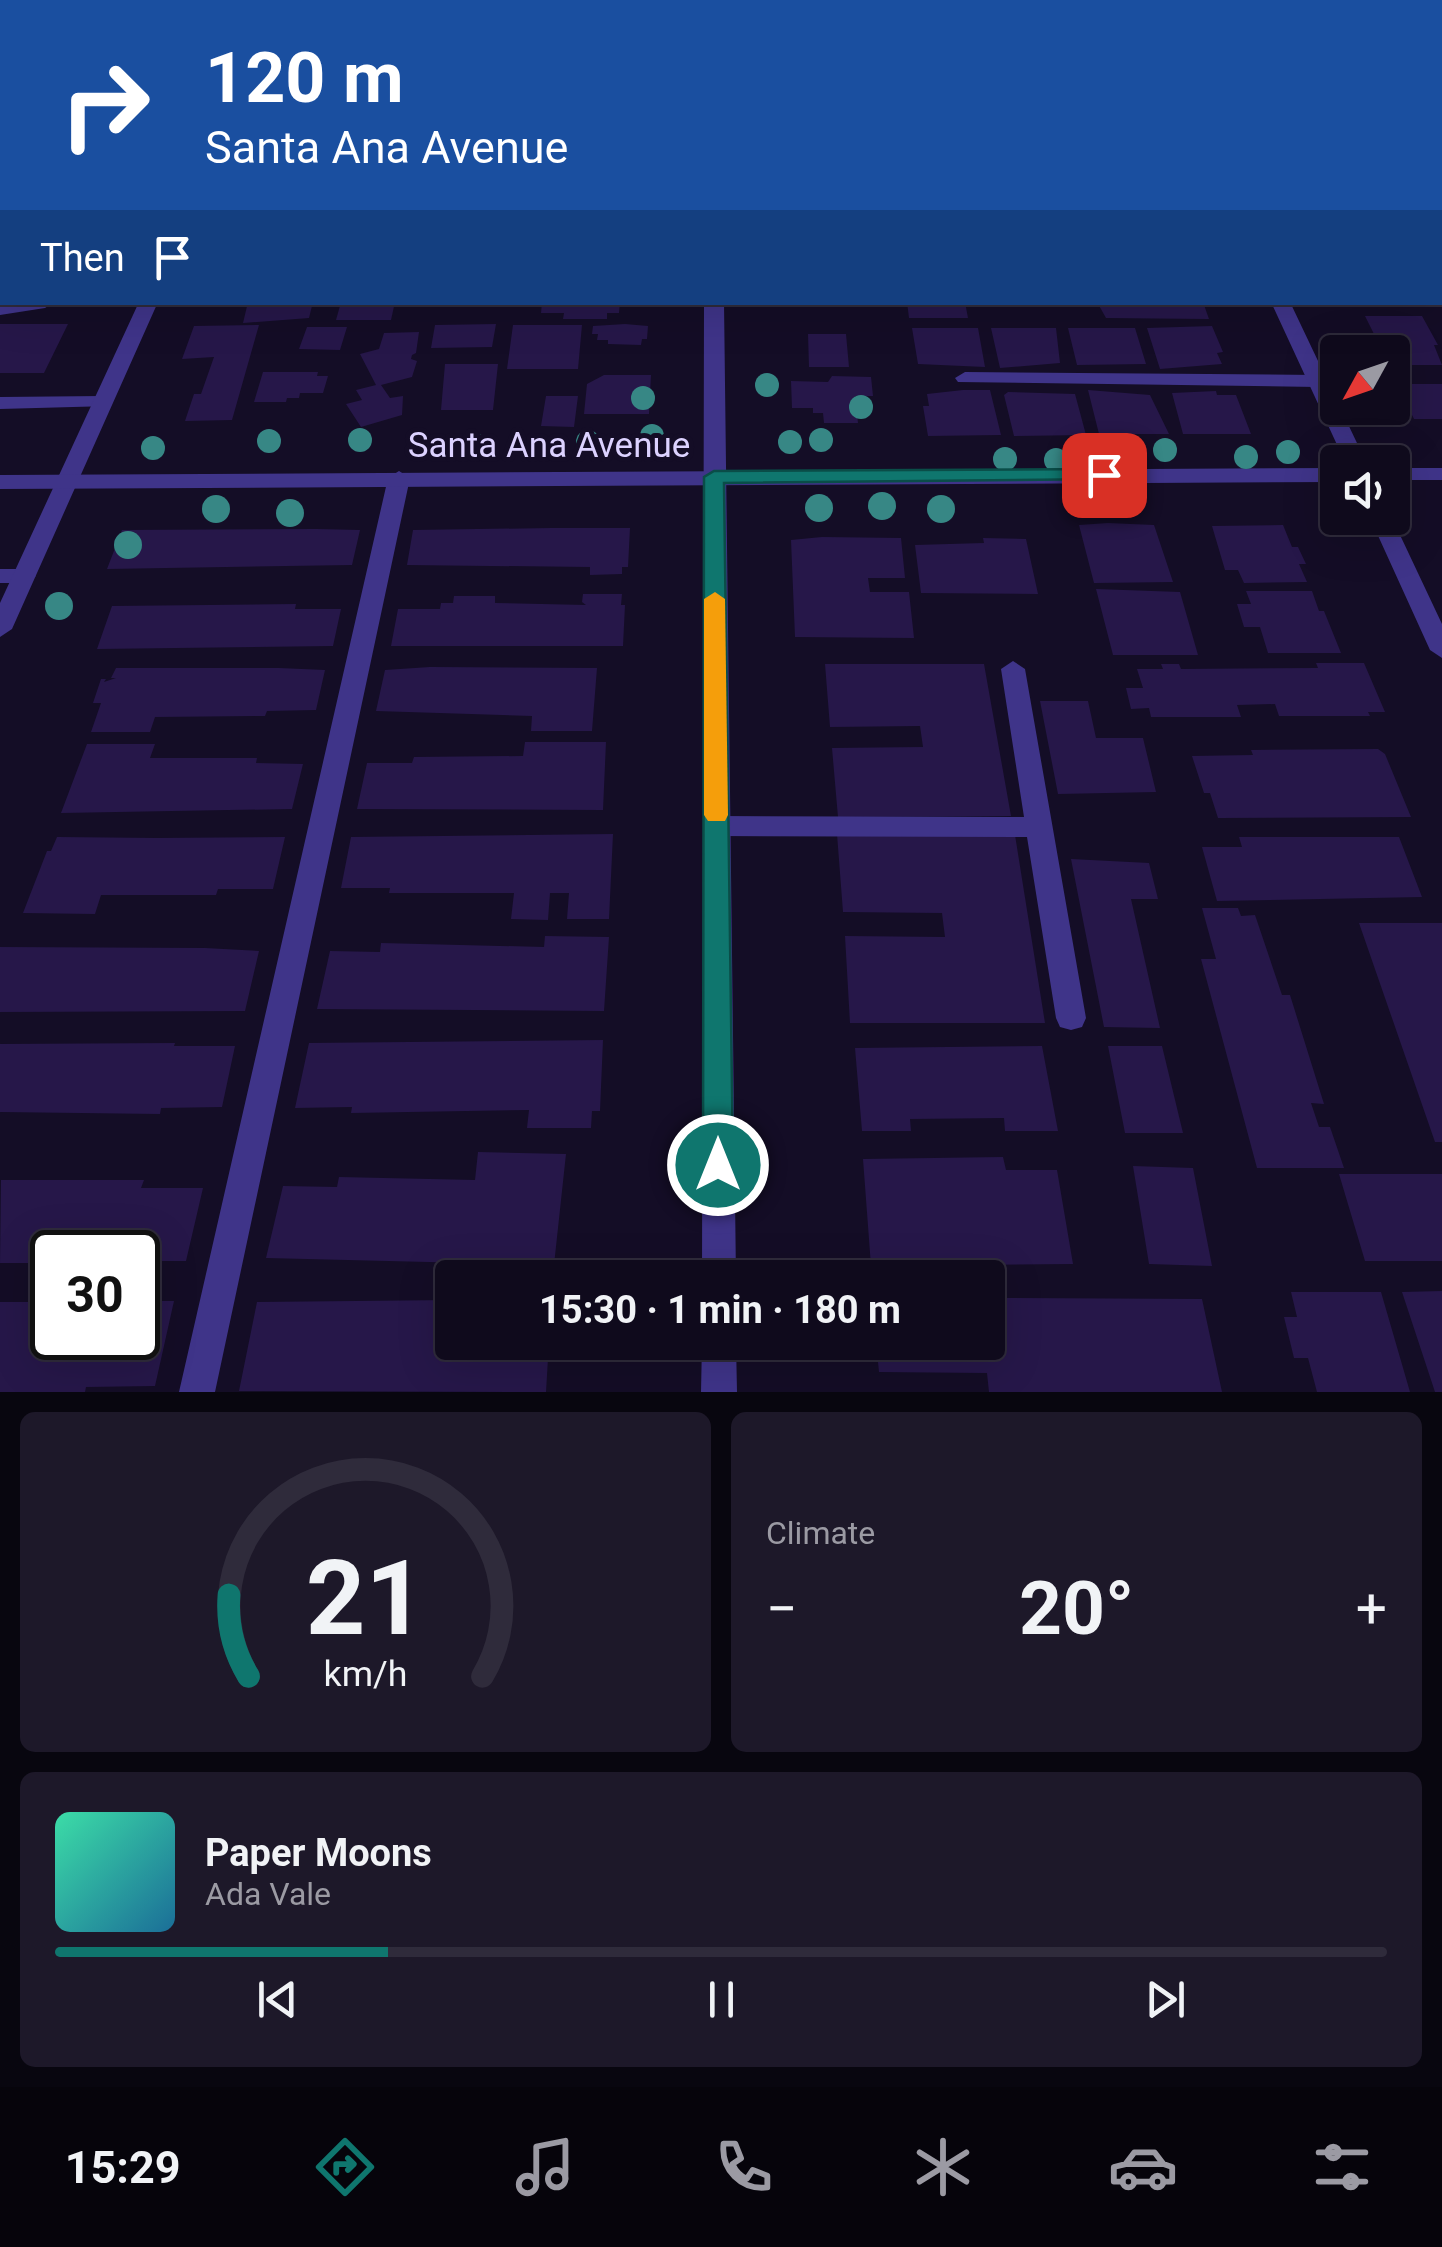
<!DOCTYPE html>
<html lang="en">
<head>
<meta charset="utf-8">
<style>
	:root { --surface:#0f0a1c; --page:#1d1829; --text:#f1f3f6; --muted:#9b9aa3; --line:#2f2b3b; --accent:#0f766e }
	body { margin:0; font-family:Roboto,sans-serif; background:var(--page); color:var(--text); height:100vh; display:flex; flex-direction:column; font-size:38px; white-space:nowrap }
	* { box-sizing:border-box; margin:0 }
	p { font-size:32px; color:var(--muted) }
	.icon { flex:none; width:55px; height:55px; fill:none; stroke:currentColor; stroke-width:2; stroke-linecap:round; stroke-linejoin:round }
	.map { position:relative; height:1392px; overflow:hidden }
	.drawer { display:flex; flex-direction:column; gap:20px; padding:20px; background:#08060f; flex:1 }
	.drawer>* { flex:none }
	.top-card { position:absolute; left:0px; top:0px; width:1442px; height:305px; box-shadow:0 10px 40px #0002,0 0 0 2px var(--line); background:#1a4fa0; color:#fff; overflow:hidden }
	.needle { width:65px; rotate:230deg }
	.buttons { position:absolute; left:1320px; top:335px; display:grid; gap:20px }
	.buttons a { display:grid; place-items:center; width:90px; height:90px; border-radius:10px; background:var(--surface); box-shadow:0 10px 40px #0002,0 0 0 2px var(--line); font-size:50px }
	.speed { position:absolute; left:30px; top:1230px; display:flex; gap:20px; font-size:50px; font-weight:700; text-align:center }
	.speed>* { display:grid; place-content:center; width:130px; height:130px; border-radius:50%; background:var(--surface); box-shadow:0 10px 40px #0002,0 0 0 2px var(--line); line-height:1 }
	.speed .limit { border:5px solid #111; border-radius:15px; background:#fff; color:#111 }
	.pin { position:absolute; display:grid; place-items:center; width:85px; height:85px; color:#fff; margin:-42px; border-radius:20px; box-shadow:0 5px 15px #0006 }
	.me { position:absolute; width:110px; margin:-55px; rotate:0deg; stroke-linejoin:round; filter:drop-shadow(0 0 8px #0008) }
	.turn { display:flex; align-items:center; gap:35px; height:210px; padding:0 40px; font-size:45px }
	.turn .icon { width:130px; height:130px; stroke-width:2.5 }
	.turn b { display:block; font-size:70px; line-height:85px }
	.then { display:flex; align-items:center; height:95px; padding:0 40px; background:#0003; gap:20px; font-size:38px }
	.big { font-size:75px; font-weight:700; line-height:1.1 }
	.drawer .card { flex:1; display:flex; flex-direction:column; justify-content:center; gap:15px; min-width:0; padding:0 35px; border-radius:15px; background:var(--page) }
	.drawer .dial { align-items:center; gap:0 }
	.dial svg { height:260px; overflow:visible; fill:none; stroke:var(--line); stroke-width:7; stroke-linecap:round; text-anchor:middle }
	.dial text { fill:var(--text); stroke:none }
	.song { display:flex; align-items:center; gap:30px }
	.cover { width:120px; height:120px; border-radius:15px; background:linear-gradient(135deg,hsl(160 70% 55%),hsl(200 70% 35%)) }
	.played { height:10px; border-radius:5px; background:linear-gradient(90deg,var(--accent) 25%,var(--line) 25%) }
	.keys { display:flex; justify-content:space-around; direction:ltr }
	.heat { display:flex; justify-content:space-between; align-items:center; font-size:55px; direction:ltr }
	.drawer .tiles { flex:1; display:grid; gap:20px; grid-template-columns:1fr 1fr }
	.card:last-child { grid-column:span 2 }
	.trip { position:absolute; left:435px; top:1260px; width:570px; height:100px; border-radius:10px; background:var(--surface); box-shadow:0 10px 40px #0002,0 0 0 2px var(--line); font-weight:700; line-height:100px; text-align:center }
	.tabs { display:flex; height:160px; justify-content:space-around; align-items:center; background:#06040b; color:var(--muted) }
	.tabs .icon { width:70px; height:70px }
	.tabs .on { color:var(--accent) }
	.tabs b { font-size:45px; color:var(--text) }
	.map>svg:first-child { display:block }
</style>
</head>
<body>
<div class="map">
<svg width="1442" height="1392" viewBox="0 0 1442 1392">
	<rect width="100%" height="100%" fill="#140d26"/>
	<!-- building -->
	<path fill="#261749" d="M 248,302 L 313,302 L 309,318 L 243,323 Z
		M 341,302 L 395,302 L 391,320 L 336,320 Z
		M 542,302 L 620,302 L 619,313 L 607,313 L 607,319 L 563,319 L 564,313 L 541,313 Z
		M 907,302 L 965,302 L 968,318 L 909,318 Z
		M 1097,302 L 1203,302 L 1209,319 L 1106,318 Z
		M 1365,316 L 1422,316 L 1438,345 L 1434,345 L 1442,365 L 1402,365 L 1392,346 L 1380,346 Z
		M 0,324 L 68,324 L 44,373 L 0,373 Z
		M 496,324 L 492,347 L 431,348 L 435,325 Z
		M 625,324 L 648,326 L 647,339 L 642,339 L 641,345 L 608,344 L 608,340 L 597,340 L 598,334 L 592,334 L 593,326 Z
		M 259,325 L 232,420 L 185,421 L 194,394 L 201,394 L 214,357 L 182,359 L 194,326 Z
		M 513,325 L 582,325 L 578,369 L 507,369 Z
		M 1212,326 L 1223,352 L 1217,353 L 1222,364 L 1160,369 L 1147,328 Z
		M 307,327 L 347,327 L 340,350 L 299,349 Z
		M 912,328 L 978,328 L 985,367 L 918,364 Z
		M 991,328 L 1056,328 L 1060,363 L 1000,368 Z
		M 1068,328 L 1135,328 L 1146,364 L 1077,365 Z
		M 419,332 L 416,353 L 412,355 L 411,359 L 417,361 L 412,377 L 381,385 L 390,398 L 403,396 L 402,415 L 361,427 L 346,404 L 362,400 L 356,390 L 376,385 L 360,354 L 379,349 L 384,333 Z
		M 808,334 L 846,334 L 849,367 L 809,367 Z
		M 445,364 L 498,364 L 493,410 L 441,410 Z
		M 263,372 L 318,372 L 317,376 L 328,376 L 323,393 L 300,393 L 299,398 L 287,398 L 286,402 L 254,402 Z
		M 604,375 L 651,375 L 649,414 L 584,414 L 587,384 Z
		M 832,376 L 871,377 L 873,396 L 855,396 L 858,423 L 824,423 L 823,413 L 813,413 L 813,408 L 792,408 L 791,381 L 828,382 Z
		M 1397,384 L 1442,384 L 1442,419 L 1414,419 Z
		M 963,390 L 990,390 L 1001,435 L 928,436 L 923,406 L 929,406 L 927,394 Z
		M 1088,390 L 1150,395 L 1169,434 L 1099,434 Z
		M 1216,391 L 1217,395 L 1236,395 L 1251,434 L 1183,434 L 1172,393 Z
		M 1008,392 L 1075,394 L 1086,435 L 1014,436 L 1004,395 Z
		M 546,396 L 578,396 L 574,427 L 541,426 Z
		M 1108,523 L 1154,525 L 1173,582 L 1094,583 L 1079,525 Z
		M 1283,525 L 1292,547 L 1298,547 L 1306,564 L 1299,564 L 1307,582 L 1244,583 L 1238,570 L 1225,570 L 1212,526 Z
		M 552,528 L 630,528 L 628,567 L 622,567 L 622,574 L 590,575 L 590,567 L 407,565 L 413,530 Z
		M 316,529 L 360,530 L 352,565 L 107,569 L 122,530 Z
		M 822,537 L 901,538 L 905,578 L 868,578 L 870,592 L 909,592 L 914,638 L 795,637 L 791,540 Z
		M 983,538 L 1026,539 L 1038,594 L 921,593 L 915,545 L 984,543 Z
		M 1096,589 L 1180,592 L 1198,655 L 1113,655 Z
		M 1246,591 L 1312,591 L 1319,611 L 1324,611 L 1341,653 L 1268,653 L 1260,627 L 1244,627 L 1237,604 L 1251,604 Z
		M 583,594 L 622,594 L 621,605 L 625,605 L 623,646 L 391,646 L 398,609 L 440,609 L 441,603 L 453,603 L 454,596 L 495,596 L 495,603 L 586,605 L 582,602 Z
		M 296,604 L 295,609 L 341,609 L 333,646 L 97,649 L 112,606 Z
		M 1316,663 L 1364,663 L 1385,712 L 1368,712 L 1370,716 L 1279,716 L 1275,704 L 1237,705 L 1241,717 L 1151,717 L 1149,708 L 1131,709 L 1126,688 L 1143,688 L 1137,669 L 1163,669 L 1161,664 L 1179,664 L 1181,669 L 1318,668 Z
		M 825,664 L 984,664 L 1011,816 L 838,817 L 832,748 L 923,747 L 920,726 L 830,727 Z
		M 430,667 L 597,668 L 592,731 L 531,731 L 532,716 L 376,711 L 385,670 Z
		M 116,668 L 279,668 L 325,670 L 316,710 L 267,711 L 265,716 L 155,717 L 150,732 L 91,732 L 101,703 L 93,703 L 101,679 L 106,679 L 104,682 L 116,678 L 111,678 Z
		M 1040,701 L 1088,701 L 1096,738 L 1143,738 L 1156,792 L 1058,794 Z
		M 525,742 L 606,742 L 603,810 L 357,809 L 367,763 L 412,763 L 414,757 L 523,756 Z
		M 87,744 L 155,744 L 150,758 L 257,758 L 256,763 L 303,764 L 292,809 L 61,813 Z
		M 1378,749 L 1385,754 L 1411,817 L 1218,818 L 1210,793 L 1204,793 L 1192,756 L 1253,755 L 1251,750 Z
		M 613,834 L 609,919 L 567,919 L 569,893 L 550,893 L 548,920 L 511,919 L 514,893 L 389,893 L 390,888 L 341,888 L 351,837 Z
		M 837,834 L 1015,835 L 1045,1023 L 850,1023 L 845,936 L 945,937 L 942,913 L 843,912 Z
		M 57,837 L 157,838 L 285,837 L 273,889 L 218,889 L 216,895 L 101,895 L 95,914 L 23,913 L 47,851 L 51,851 Z
		M 1239,837 L 1399,837 L 1422,897 L 1217,901 L 1202,847 L 1242,847 Z
		M 1071,859 L 1149,863 L 1158,899 L 1131,899 L 1160,1028 L 1104,1027 Z
		M 1202,908 L 1238,908 L 1241,916 L 1255,915 L 1282,995 L 1290,995 L 1324,1104 L 1311,1103 L 1319,1127 L 1330,1127 L 1344,1168 L 1257,1168 L 1201,959 L 1216,959 Z
		M 1359,923 L 1442,923 L 1442,1142 L 1435,1142 Z
		M 545,936 L 609,937 L 604,1011 L 317,1009 L 330,951 L 380,952 L 381,943 L 544,947 Z
		M 0,947 L 205,948 L 259,951 L 245,1011 L 0,1012 Z
		M 603,1040 L 600,1111 L 592,1111 L 591,1128 L 527,1128 L 529,1110 L 351,1113 L 352,1107 L 295,1108 L 309,1043 Z
		M 175,1043 L 174,1046 L 235,1046 L 222,1107 L 161,1108 L 160,1114 L 0,1112 L 0,1044 Z
		M 1042,1046 L 1058,1131 L 1005,1131 L 1004,1118 L 910,1119 L 911,1131 L 862,1131 L 855,1048 Z
		M 1108,1046 L 1162,1046 L 1183,1133 L 1125,1133 Z
		M 478,1152 L 566,1154 L 554,1265 L 266,1258 L 283,1186 L 337,1187 L 339,1177 L 475,1180 Z
		M 1003,1157 L 1006,1170 L 1057,1170 L 1073,1264 L 871,1266 L 863,1159 Z
		M 1133,1166 L 1193,1168 L 1212,1266 L 1149,1264 Z
		M 1339,1174 L 1442,1174 L 1442,1261 L 1365,1261 Z
		M 1,1180 L 144,1180 L 141,1188 L 203,1188 L 186,1261 L 138,1261 L 138,1252 L 52,1252 L 52,1263 L 0,1263 Z
		M 1442,1291 L 1442,1392 L 1435,1392 L 1402,1292 Z
		M 1291,1292 L 1381,1292 L 1410,1392 L 1317,1392 L 1308,1358 L 1294,1358 L 1284,1317 L 1297,1317 Z
		M 988,1294 L 998,1294 L 997,1298 L 1202,1299 L 1222,1392 L 989,1392 L 987,1373 L 879,1372 L 876,1342 L 988,1342 Z
		M 452,1300 L 452,1342 L 549,1342 L 546,1392 L 239,1391 L 257,1302 Z
		M 138,1301 L 174,1301 L 155,1386 L 86,1387 L 85,1392 L 0,1392 L 0,1302 L 52,1302 L 52,1338 L 138,1338 Z"/>
	<g fill="none" stroke-linecap="round" stroke-linejoin="round">
		<!-- service -->
		<path fill="#3f3489" fill-rule="evenodd" d="M 0,166 L 2,166 L 2,176 L 0,176 Z
			M 1440,293 L 1442,305 L 1433,303 L 1440,302 Z
			M 54,302 L 45,308 L 0,315 L 0,303 Z
			M 965,372 L 1317,375 L 1327,381 L 1317,387 L 958,382 L 955,378 Z
			M 103,396 L 110,398 L 113,402 L 110,406 L 0,409 L 0,397 Z
			M 399,471 L 410,478 L 215,1392 L 179,1392 L 388,478 Z
			M 0,569 L 24,569 L 36,576 L 24,583 L 0,583 Z
			M 1013,661 L 1025,669 L 1086,1018 L 1082,1027 L 1071,1030 L 1060,1027 L 1056,1018 L 1027,837 L 716,836 L 706,833 L 703,826 L 706,819 L 716,816 L 1024,817 L 1001,669 Z"/>
		<!-- minor -->
		<path fill="#3f3489" fill-rule="evenodd" d="M 708,0 L 722,0 L 722,2 L 708,2 Z
			M 1440,154 L 1442,154 L 1442,164 L 1440,164 Z
			M 139,302 L 158,302 L 12,629 L 0,637 L 0,603 Z
			M 704,302 L 724,302 L 736,1278 L 702,1278 Z
			M 702,1342 L 736,1342 L 737,1392 L 701,1392 Z"/>
		<!-- tertiary -->
		<path fill="#3f3489" fill-rule="evenodd" d="M 1133,0 L 1148,0 L 1149,2 L 1135,2 Z
			M 1271,302 L 1290,302 L 1366,462 L 1345,462 Z
			M 1338,468 L 1338,482 L 0,489 L 0,475 Z
			M 1392,468 L 1442,468 L 1442,480 L 1392,480 Z
			M 1370,518 L 1392,518 L 1442,624 L 1442,658 L 1430,650 Z"/>
	</g>
	<!-- trees -->
	<g fill="#378785">
		<circle cx="767" cy="385" r="12"/>
		<circle cx="643" cy="398" r="12"/>
		<circle cx="861" cy="407" r="12"/>
		<circle cx="652" cy="436" r="12"/>
		<circle cx="360" cy="440" r="12"/>
		<circle cx="821" cy="440" r="12"/>
		<circle cx="269" cy="441" r="12"/>
		<circle cx="588" cy="442" r="12"/>
		<circle cx="790" cy="442" r="12"/>
		<circle cx="477" cy="446" r="12"/>
		<circle cx="153" cy="448" r="12"/>
		<circle cx="1165" cy="450" r="12"/>
		<circle cx="1288" cy="452" r="12"/>
		<circle cx="1246" cy="457" r="12"/>
		<circle cx="1005" cy="459" r="12"/>
		<circle cx="1056" cy="460" r="12"/>
		<circle cx="882" cy="506" r="14"/>
		<circle cx="819" cy="508" r="14"/>
		<circle cx="216" cy="509" r="14"/>
		<circle cx="941" cy="509" r="14"/>
		<circle cx="290" cy="513" r="14"/>
		<circle cx="128" cy="545" r="14"/>
		<circle cx="59" cy="606" r="14"/>
	</g>
	<!-- route -->
	<path fill="#0f766e" stroke="#0a4d48" stroke-width="2.5" d="M 1104,469 L 1114,475 L 1111,479 L 724,483 L 733,1165 L 728,1174 L 718,1178 L 708,1174 L 703,1165 L 704,477 L 714,471 Z"/>
	<!-- slow -->
	<path fill="#f59e0b" d="M 715,592 L 725,599 L 728,815 L 725,821 L 708,821 L 704,815 L 704,599 Z"/>
	<g text-anchor="middle" dominant-baseline="central" stroke-width="10" stroke-linejoin="round" paint-order="stroke">
		<!-- street labels -->
		<g font-size="35" fill="#dcd2ff" stroke="#140d26">
			<text x="549" y="445">Santa Ana Avenue</text>
		</g>
	</g>
</svg>
<div class="buttons">
<a><svg class="needle" viewBox="-14 -14 28 28"><path d="M0-13l5 13h-10z" fill="#e53935"/><path d="M0 13l5-13h-10z" fill="#9b9aa3"/></svg></a>
<a><svg class="icon" aria-label="sound" viewBox="0 0 24 24"><path d="M4 9h4l5-4v14l-5-4H4zM17 9q2 3 0 6"/></svg></a>
</div>
<div class="speed"><div class="limit">30</div></div>
<div class="pin" style="left:1104px;top:475px;background:#d93025"><svg class="icon" aria-label="arrive" viewBox="0 0 24 24"><path d="M6 21V4h12l-3 4 3 4H6"/></svg></div>
<svg class="me" style="left:718px;top:1165px" viewBox="-20 -20 40 40"><circle r="17" fill="#0f766e" stroke="#fff" stroke-width="3"/><path d="M0-11L8 9 0 5-8 9z" fill="#fff"/></svg>
<div class="trip">15:30 · 1 min · 180 m</div>
<div class="top-card">
<div class="turn"><svg class="icon" aria-label="right" viewBox="0 0 24 24"><path d="M7 20v-9h11M14 6l5 5-5 5"/></svg><div><b>120 m</b>Santa Ana Avenue</div></div>
<div class="then">Then<svg class="icon" aria-label="arrive" viewBox="0 0 24 24"><path d="M6 21V4h12l-3 4 3 4H6"/></svg></div>
</div>
</div>
<section class="drawer">
<div class="tiles">
<div class="card dial"><svg viewBox="0 0 100 80">
<path d="M14 69A42 42 0 1 1 86 69"/>
<path d="M14 69A42 42 0 0 1 8 44" stroke="#0f766e"/>
<text x="50" y="56" font-size="32" font-weight="700">21</text>
<text x="50" y="72" font-size="11">km/h</text>
</svg></div>
<div class="card"><p>Climate</p>
<div class="heat"><a>−</a><b class="big">20°</b><a>+</a></div>
</div>
<div class="card">
<div class="song"><i class="cover"></i><div><b>Paper Moons</b><p>Ada Vale</p></div></div>
<div class="played"></div>
<div class="keys"><svg class="icon" aria-label="previous" viewBox="0 0 24 24"><path d="M18 5L8 12l10 7zM5 5v14"/></svg><svg class="icon" aria-label="pause" viewBox="0 0 24 24"><path d="M8 5v14M16 5v14"/></svg><svg class="icon" aria-label="next" viewBox="0 0 24 24"><path d="M6 5l10 7-10 7zM19 5v14"/></svg></div>
</div>
</div>
</section>
<nav class="tabs">
<b>15:29</b>
<svg class="icon on" aria-label="directions" viewBox="0 0 24 24"><path d="M12 3l9 9-9 9-9-9zM9 14v-3h6M13 9l2 2-2 2"/></svg>
<svg class="icon" aria-label="music" viewBox="0 0 24 24"><path d="M9 18V5l10-2v13"/><circle cx="6" cy="18" r="3"/><circle cx="16" cy="16" r="3"/></svg>
<svg class="icon" aria-label="phone" viewBox="0 0 24 24"><path d="M5 4h4l2 5-3 2q2 4 5 5l2-3 5 2v4C11 20 4 13 5 4z"/></svg>
<svg class="icon" aria-label="climate" viewBox="0 0 24 24"><path d="M12 3v18M4 7l16 10M4 17L20 7"/></svg>
<svg class="icon" aria-label="car" viewBox="0 0 24 24"><path d="M5 17H2v-5l4-1 3-4h7l3 4 3 1v5h-3M9 17h6M6 11h13"/><circle cx="7" cy="17" r="2"/><circle cx="17" cy="17" r="2"/></svg>
<svg class="icon" aria-label="filters" viewBox="0 0 24 24"><path d="M4 7h16M4 17h16"/><circle cx="9" cy="7" r="2"/><circle cx="15" cy="17" r="2"/></svg>
</nav>
</body>
</html>
